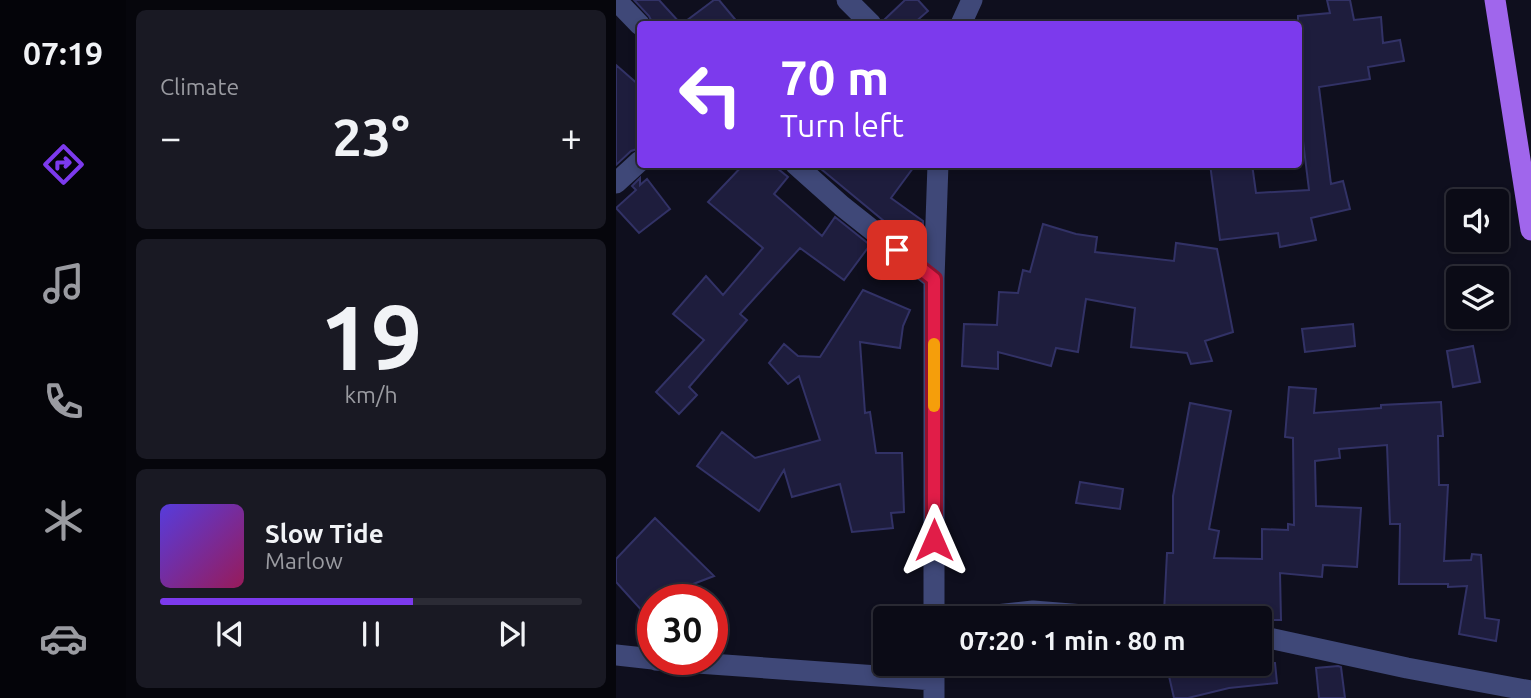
<!DOCTYPE html>
<html lang="en">
<head>
<meta charset="utf-8">
<style>
	:root { --surface:#0b0b16; --page:#191923; --text:#f1f3f6; --muted:#9a9ba1; --line:#2b2b35; --accent:#7c3aed }
	body { margin:0; font-family:Ubuntu,sans-serif; background:var(--page); color:var(--text); height:100vh; display:flex; flex-direction:column; font-size:26px; white-space:nowrap }
	* { box-sizing:border-box; margin:0 }
	p { font-size:23px; color:var(--muted) }
	.icon { flex:none; width:38px; height:38px; fill:none; stroke:currentColor; stroke-width:2; stroke-linecap:round; stroke-linejoin:round }
	.map { position:relative; flex:1; overflow:hidden }
	.side { display:flex; flex-direction:column; gap:10px; padding:10px; background:#06060c; width:490px }
	.side>* { flex:none }
	.top-card { position:absolute; left:21px; top:21px; width:665px; height:147px; border-radius:7px; box-shadow:0 4px 10px #0003,0 0 0 2px var(--line); background:#7c3aed; color:#fff; overflow:hidden }
	.tools { position:absolute; left:830px; top:189px; display:grid; gap:14px }
	.tools a { display:grid; place-items:center; width:63px; height:63px; border-radius:7px; background:var(--surface); box-shadow:0 4px 10px #0003,0 0 0 2px var(--line); font-size:35px }
	.speed { position:absolute; left:21px; top:584px; display:flex; gap:14px; font-size:35px; font-weight:700; text-align:center }
	.speed>* { display:grid; place-content:center; width:91px; height:91px; border-radius:50%; background:var(--surface); box-shadow:0 4px 10px #0003,0 0 0 2px var(--line); line-height:1 }
	.speed .limit { border:10px solid #d22; background:#fff; color:#111 }
	.pin { position:absolute; display:grid; place-items:center; width:60px; height:60px; color:#fff; margin:-30px; border-radius:14px; box-shadow:0 4px 10px #0006 }
	.me { position:absolute; width:77px; margin:-38px; rotate:0deg; stroke-linejoin:round; filter:drop-shadow(0 0 5px #0008) }
	.turn { display:flex; align-items:center; gap:24px; height:147px; padding:0 28px; font-size:32px }
	.turn .icon { width:91px; height:91px; stroke-width:2.5 }
	.turn b { display:block; font-size:49px; line-height:60px }
	.big { font-size:52px; font-weight:600; line-height:1.1 }
	.side .widget { flex:1; display:flex; flex-direction:column; justify-content:center; gap:10px; min-width:0; padding:0 24px; border-radius:10px; background:var(--page) }
	.side .dial { align-items:center; gap:0 }
	.dial b { font-size:91px; line-height:1 }
	.song { display:flex; align-items:center; gap:21px }
	.cover { width:84px; height:84px; border-radius:10px; background:linear-gradient(135deg,hsl(250 70% 55%),hsl(330 70% 35%)) }
	.played { height:7px; border-radius:4px; background:linear-gradient(90deg,var(--accent) 60%,var(--line) 60%) }
	.keys { display:flex; justify-content:space-around; direction:ltr }
	.heat { display:flex; justify-content:space-between; align-items:center; font-size:38px; direction:ltr }
	.trip { position:absolute; left:257px; top:606px; width:399px; height:70px; border-radius:7px; background:var(--surface); box-shadow:0 4px 10px #0003,0 0 0 2px var(--line); font-weight:600; line-height:70px; text-align:center }
	main { display:flex; flex:1; min-height:0 }
	.menu { display:flex; flex-direction:column; width:126px; justify-content:space-around; align-items:center; background:#040409; color:var(--muted) }
	.menu .icon { width:49px; height:49px }
	.menu .selected { color:var(--accent) }
	.menu b { font-size:32px; color:var(--text) }
	.map>svg:first-child { display:block }
</style>
</head>
<body>
<main>
<nav class="menu">
<b>07:19</b>
<svg class="icon selected" aria-label="directions" viewBox="0 0 24 24"><path d="M12 3l9 9-9 9-9-9zM9 14v-3h6M13 9l2 2-2 2"/></svg>
<svg class="icon" aria-label="music" viewBox="0 0 24 24"><path d="M9 18V5l10-2v13"/><circle cx="6" cy="18" r="3"/><circle cx="16" cy="16" r="3"/></svg>
<svg class="icon" aria-label="phone" viewBox="0 0 24 24"><path d="M5 4h4l2 5-3 2q2 4 5 5l2-3 5 2v4C11 20 4 13 5 4z"/></svg>
<svg class="icon" aria-label="climate" viewBox="0 0 24 24"><path d="M12 3v18M4 7l16 10M4 17L20 7"/></svg>
<svg class="icon" aria-label="car" viewBox="0 0 24 24"><path d="M5 17H2v-5l4-1 3-4h7l3 4 3 1v5h-3M9 17h6M6 11h13"/><circle cx="7" cy="17" r="2"/><circle cx="17" cy="17" r="2"/></svg>
</nav>
<section class="side">
<div class="widget"><p>Climate</p>
<div class="heat"><a>−</a><b class="big">23°</b><a>+</a></div>
</div>
<div class="widget dial"><b>19</b><p>km/h</p></div>
<div class="widget">
<div class="song"><i class="cover"></i><div><b>Slow Tide</b><p>Marlow</p></div></div>
<div class="played"></div>
<div class="keys"><svg class="icon" aria-label="previous" viewBox="0 0 24 24"><path d="M18 5L8 12l10 7zM5 5v14"/></svg><svg class="icon" aria-label="pause" viewBox="0 0 24 24"><path d="M8 5v14M16 5v14"/></svg><svg class="icon" aria-label="next" viewBox="0 0 24 24"><path d="M6 5l10 7-10 7zM19 5v14"/></svg></div>
</div>
</section>
<div class="map">
<svg width="915" height="698" viewBox="0 0 915 698">
	<rect width="100%" height="100%" fill="#0f0f1e"/>
	<!-- building -->
	<path fill="#1e1d3d" stroke="#323266" stroke-width="2" d="M 18,0 L 43,0 L 65,24 L 37,24 L 33,16 Z
		M 98,0 L 103,0 L 123,24 L 66,24 Z
		M 289,0 L 302,0 L 312,11 L 297,24 L 268,24 L 268,20 Z
		M 711,0 L 734,0 L 738,20 L 765,17 L 767,43 L 784,40 L 788,61 L 752,67 L 754,79 L 703,87 L 715,184 L 727,181 L 734,209 L 695,218 L 700,240 L 664,247 L 662,233 L 604,240 L 594,164 L 636,164 L 640,193 L 693,190 L 682,100 L 682,16 L 714,13 Z
		M 0,65 L 24,86 L 24,148 L 15,151 L 0,165 Z
		M 128,164 L 156,164 L 172,177 L 158,194 L 206,236 L 219,217 L 254,245 L 228,280 L 184,248 L 124,314 L 131,320 L 73,387 L 81,395 L 63,414 L 40,392 L 88,340 L 57,314 L 90,276 L 107,295 L 147,248 L 92,202 Z
		M 199,164 L 300,164 L 275,198 L 307,221 L 307,232 L 297,245 Z
		M 24,178 L 24,185 L 31,179 L 54,209 L 23,233 L 0,208 L 20,190 L 16,186 Z
		M 427,224 L 460,234 L 481,237 L 479,252 L 558,261 L 560,243 L 601,249 L 617,332 L 589,341 L 596,361 L 575,364 L 571,353 L 515,347 L 519,308 L 470,299 L 462,352 L 440,348 L 435,366 L 382,352 L 382,369 L 346,366 L 348,324 L 381,325 L 383,292 L 402,293 L 407,270 L 414,272 Z
		M 247,290 L 294,310 L 287,326 L 284,348 L 244,342 L 249,413 L 254,412 L 260,453 L 286,453 L 288,512 L 275,513 L 277,528 L 236,532 L 224,484 L 176,497 L 168,470 L 143,511 L 81,466 L 106,432 L 139,458 L 204,440 L 183,376 L 172,384 L 153,363 L 168,344 L 182,356 L 204,357 Z
		M 737,324 L 739,346 L 689,352 L 686,329 Z
		M 857,346 L 864,382 L 837,387 L 831,351 Z
		M 673,387 L 700,389 L 698,413 L 765,408 L 765,405 L 825,402 L 827,436 L 822,436 L 823,485 L 832,485 L 828,561 L 855,560 L 856,554 L 865,555 L 869,618 L 883,620 L 880,641 L 843,634 L 851,586 L 832,587 L 832,584 L 783,584 L 784,524 L 774,524 L 771,445 L 723,449 L 724,458 L 699,461 L 700,506 L 745,508 L 741,567 L 707,565 L 706,577 L 664,573 L 665,620 L 644,620 L 642,607 L 585,605 L 584,616 L 548,612 L 551,553 L 557,553 L 557,496 L 574,403 L 615,411 L 593,529 L 603,531 L 598,558 L 646,559 L 646,529 L 672,530 L 672,524 L 678,525 L 677,438 L 669,437 Z
		M 464,482 L 507,489 L 504,509 L 460,503 Z
		M 39,518 L 98,576 L 72,586 L 85,600 L 37,600 L 37,623 L 0,582 L 0,559 Z
		M 550,663 L 659,663 L 661,683 L 613,688 L 572,698 L 558,698 Z
		M 722,666 L 725,667 L 729,698 L 703,698 L 700,668 Z"/>
	<g fill="none" stroke-linecap="round" stroke-linejoin="round">
		<!-- minor -->
		<path stroke="#3f4878" stroke-width="21" d="M 0,0 L 24,25
			M 231,0 L 255,24
			M 345,24 L 356,0
			M 179,164 L 226,206 L 318,279
			M 0,183 L 24,161
			M 318,618 L 318,279 L 322,164
			M 352,618 L 417,611 L 506,618
			M 644,636 L 791,668 L 915,691
			M 0,655 L 37,659
			M 39,660 L 318,680
			M 318,663 L 318,698"/>
		<!-- major -->
		<path stroke="#a066ec" stroke-width="21" d="M 879,0 L 915,230"/>
	</g>
	<g fill="none" stroke-linecap="round" stroke-linejoin="round">
		<defs>
			<path id="route" d="M 281,250 L 318,279 L 318,540"/>
		</defs>
		<!-- route casing -->
		<use href="#route" stroke="#92132f" stroke-width="18"/>
		<!-- route -->
		<use href="#route" stroke="#e11d48" stroke-width="12"/>
		<!-- slow -->
		<path stroke="#f59e0b" stroke-width="12" d="M 318,344 L 318,406"/>
	</g>
</svg>
<div class="tools">
<a><svg class="icon" aria-label="sound" viewBox="0 0 24 24"><path d="M4 9h4l5-4v14l-5-4H4zM17 9q2 3 0 6"/></svg></a>
<a><svg class="icon" aria-label="layers" viewBox="0 0 24 24"><path d="M12 4l9 5-9 5-9-5zM3 14l9 5 9-5"/></svg></a>
</div>
<div class="speed"><div class="limit">30</div></div>
<div class="pin" style="left:281px;top:250px;background:#d93025"><svg class="icon" aria-label="arrive" viewBox="0 0 24 24"><path d="M6 21V4h12l-3 4 3 4H6"/></svg></div>
<svg class="me" style="left:318px;top:540px" viewBox="-20 -20 40 40"><path d="M0-17L14 15 0 8-14 15z" fill="#e11d48" stroke="#fff" stroke-width="4"/></svg>
<div class="trip">07:20 · 1 min · 80 m</div>
<div class="top-card">
<div class="turn"><svg class="icon" aria-label="left" viewBox="0 0 24 24"><path d="M17 20v-9H6M10 6l-5 5 5 5"/></svg><div><b>70 m</b>Turn left</div></div>
</div>
</div>
</main>
</body>
</html>
